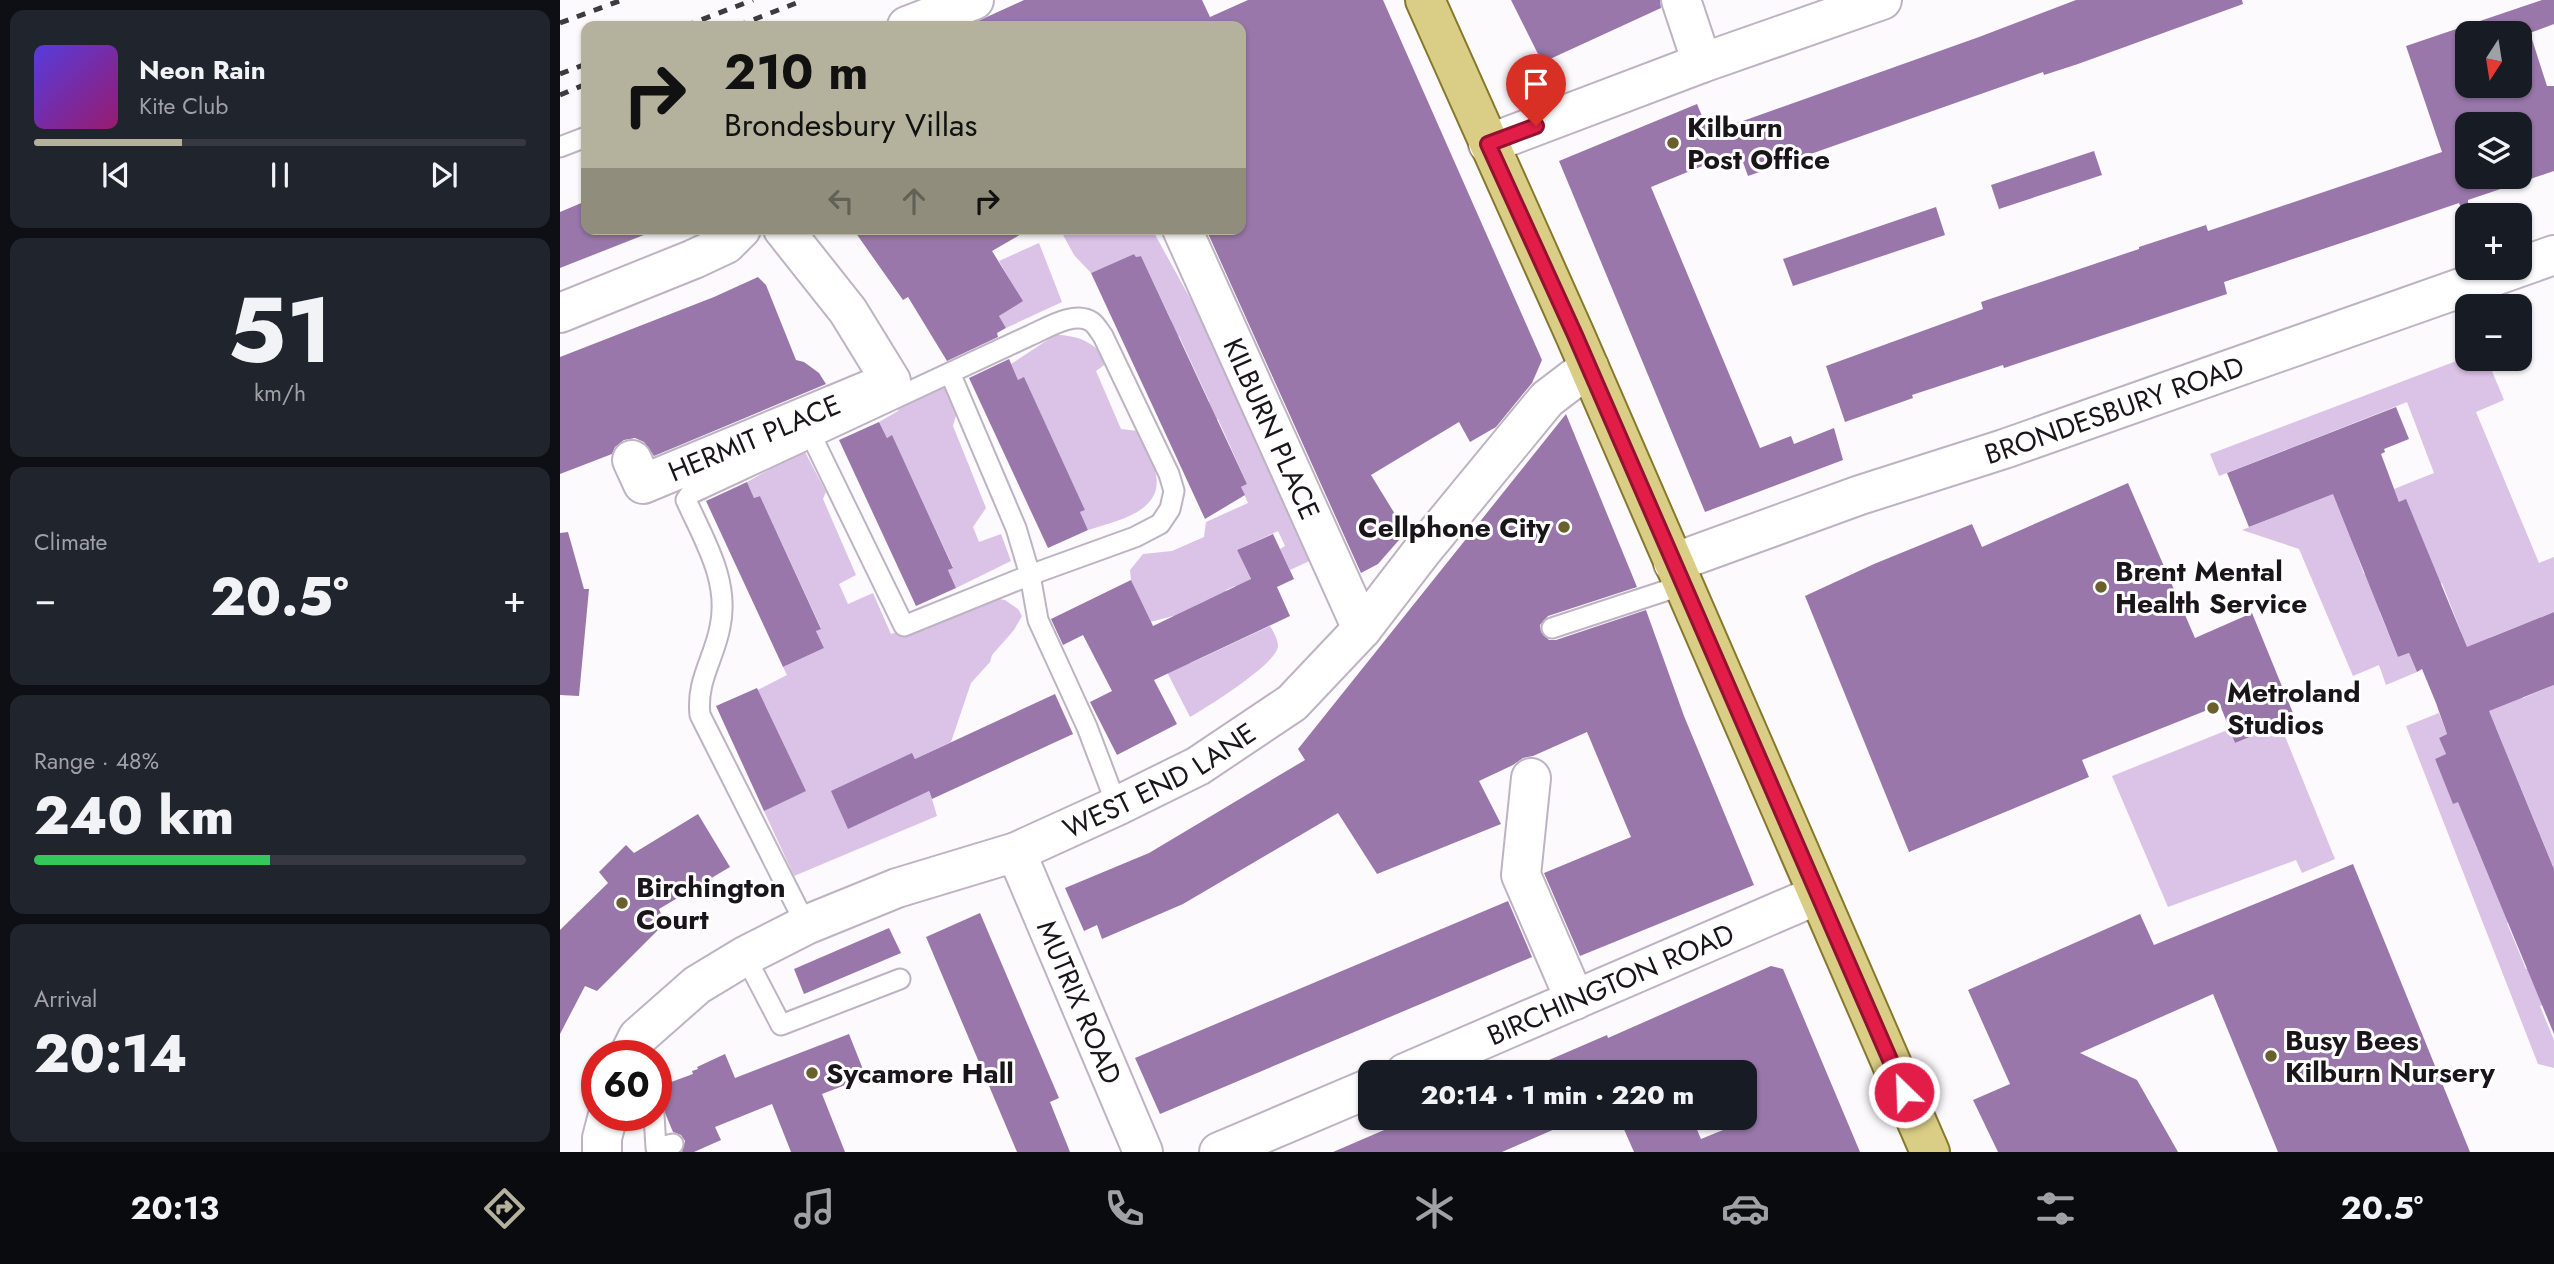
<!DOCTYPE html>
<html lang="en">
<head>
<meta charset="utf-8">
<style>
	:root { --surface:#171b24; --page:#20242c; --text:#f1f3f6; --muted:#9ea1a6; --line:#363941; --accent:#b4b19c }
	body { margin:0; font-family:Jost,sans-serif; background:var(--page); color:var(--text); height:100vh; display:flex; flex-direction:column; font-size:26px; white-space:nowrap }
	* { box-sizing:border-box; margin:0 }
	p { font-size:23px; color:var(--muted) }
	.icon { flex:none; width:38px; height:38px; fill:none; stroke:currentColor; stroke-width:2; stroke-linecap:round; stroke-linejoin:round }
	.map { position:relative; flex:1; overflow:hidden }
	.side { display:flex; flex-direction:column; gap:10px; padding:10px; background:#0d0f14; width:560px }
	.side>* { flex:none }
	.top-card { position:absolute; left:21px; top:21px; width:665px; height:214px; border-radius:14px; box-shadow:0 2px 5px #0004; background:#b4b19c; color:#111; overflow:hidden }
	.needle { width:46px; rotate:192deg }
	.buttons { position:absolute; left:1895px; top:21px; display:grid; gap:14px }
	.buttons a { display:grid; place-items:center; width:77px; height:77px; border-radius:14px; background:var(--surface); box-shadow:0 2px 5px #0004; font-size:35px }
	.speed { position:absolute; left:21px; top:1040px; display:flex; gap:14px; font-size:35px; font-weight:700; text-align:center }
	.speed>* { display:grid; place-content:center; width:91px; height:91px; border-radius:50%; background:var(--surface); box-shadow:0 2px 5px #0004; line-height:1 }
	.speed .limit { border:10px solid #d22; background:#fff; color:#111 }
	.pin { position:absolute; display:grid; place-items:center; width:60px; height:60px; color:#fff; margin:-72px -30px; border-radius:50% 50% 50% 0; rotate:-45deg; box-shadow:0 0 7px #0007 }
	.pin .icon { rotate:45deg }
	.me { position:absolute; width:77px; margin:-38px; rotate:336deg; stroke-linejoin:round; filter:drop-shadow(0 0 5px #0008) }
	.turn { display:flex; align-items:center; gap:24px; height:147px; padding:0 28px; font-size:32px }
	.turn .icon { width:91px; height:91px; stroke-width:2.5 }
	.turn b { display:block; font-size:49px; line-height:60px }
	.lanes { display:flex; align-items:center; height:66px; padding:0 28px; background:#0003; justify-content:center; gap:35px; direction:ltr }
	.lanes .off { opacity:.35 }
	.big { font-size:52px; font-weight:800; line-height:1.1 }
	.side .tile { flex:1; display:flex; flex-direction:column; justify-content:center; gap:10px; min-width:0; padding:0 24px; border-radius:14px; background:var(--page) }
	.side .dial { align-items:center; gap:0 }
	.dial b { font-size:91px; line-height:1 }
	.song { display:flex; align-items:center; gap:21px }
	.cover { width:84px; height:84px; border-radius:10px; background:linear-gradient(135deg,hsl(250 70% 55%),hsl(320 70% 35%)) }
	.played { height:7px; border-radius:4px; background:linear-gradient(90deg,var(--accent) 30%,var(--line) 30%) }
	.keys { display:flex; justify-content:space-around; direction:ltr }
	.heat { display:flex; justify-content:space-between; align-items:center; font-size:38px; direction:ltr }
	.charge { height:10px; border-radius:5px; background:linear-gradient(90deg,#34c759 48%,var(--line) 0) }
	.trip { position:absolute; left:798px; top:1060px; width:399px; height:70px; border-radius:14px; background:var(--surface); box-shadow:0 2px 5px #0004; font-weight:800; line-height:70px; text-align:center }
	.tabs { display:flex; height:112px; justify-content:space-around; align-items:center; background:#090b0e; color:var(--muted) }
	.tabs .icon { width:49px; height:49px }
	.tabs .selected { color:var(--accent) }
	.tabs b { font-size:32px; color:var(--text) }
	main { display:flex; flex:1; min-height:0 }
	.map>svg:first-child { display:block }
</style>
</head>
<body>
<main>
<section class="side">
<div class="tile">
<div class="song"><i class="cover"></i><div><b>Neon Rain</b><p>Kite Club</p></div></div>
<div class="played"></div>
<div class="keys"><svg class="icon" aria-label="previous" viewBox="0 0 24 24"><path d="M18 5L8 12l10 7zM5 5v14"/></svg><svg class="icon" aria-label="pause" viewBox="0 0 24 24"><path d="M8 5v14M16 5v14"/></svg><svg class="icon" aria-label="next" viewBox="0 0 24 24"><path d="M6 5l10 7-10 7zM19 5v14"/></svg></div>
</div>
<div class="tile dial"><b>51</b><p>km/h</p></div>
<div class="tile"><p>Climate</p>
<div class="heat"><a>−</a><b class="big">20.5°</b><a>+</a></div>
</div>
<div class="tile"><p>Range · 48%</p><b class="big">240 km</b><div class="charge"></div></div>
<div class="tile"><p>Arrival</p><b class="big">20:14</b></div>
</section>
<div class="map">
<svg width="1994" height="1152" viewBox="0 0 1994 1152">
	<rect width="100%" height="100%" fill="#fcfafd"/>
	<!-- green -->
	<path fill="#dbc2e7" d="M 514,229 L 592,229 L 765,544 L 758,557 L 730,570 L 720,549 L 725,546 L 718,531 L 677,550 L 694,586 L 679,593 L 675,586 L 666,590 L 669,597 L 645,601 L 635,606 L 638,612 L 617,622 L 613,616 L 590,622 L 571,580 L 570,570 L 583,554 L 612,551 L 644,537 L 646,522 L 688,503 L 681,487 L 687,484 L 658,419 L 651,422 L 649,401 L 619,336 L 612,338 L 611,320 L 581,256 L 576,257 L 574,254 L 531,273 L 514,255 L 502,233 Z
		M 479,243 L 502,302 L 446,328 L 439,316 L 462,301 L 439,261 Z
		M 495,335 C 517,335 537,342 547,363 L 536,371 L 561,429 L 578,431 C 583,443 590,455 594,467 C 609,511 559,520 528,530 L 520,512 L 525,510 L 464,378 L 458,380 L 451,364 Z
		M 1907,357 L 1927,359 L 1944,400 L 1916,412 L 1979,563 L 1994,557 L 1994,612 L 1931,637 L 1894,692 L 1901,632 L 1882,583 L 1873,586 L 1834,489 L 1874,473 L 1847,402 L 1659,476 L 1650,454 Z
		M 385,387 L 397,412 L 393,426 L 426,508 L 413,527 L 419,542 L 441,534 L 451,561 L 396,588 L 388,570 L 393,567 L 332,436 L 327,438 L 319,422 L 338,411 L 339,407 Z
		M 244,450 L 266,492 L 263,499 L 296,575 L 279,584 L 288,604 L 313,593 L 331,634 L 425,597 L 445,600 L 458,609 L 462,616 L 454,630 L 432,655 L 430,662 L 411,683 L 391,742 L 355,759 L 352,754 L 372,799 L 377,816 L 234,876 L 204,811 L 238,775 L 205,705 L 192,693 L 227,675 L 223,667 L 264,648 L 256,631 L 261,628 L 200,496 L 194,498 L 187,482 Z
		M 1774,490 L 1804,574 L 1817,570 L 1820,613 L 1838,657 L 1849,653 L 1857,672 L 1826,685 L 1819,665 L 1793,676 L 1739,549 L 1682,530 L 1755,501 Z
		M 710,626 C 713,631 718,639 718,646 C 717,664 647,707 630,717 L 589,637 L 631,663 Z
		M 1994,685 L 1994,885 L 1993,866 L 1936,728 L 1925,719 L 1940,687 L 1958,688 L 1963,698 Z
		M 1879,713 L 1887,734 L 1879,738 L 1886,754 L 1875,759 L 1893,803 L 1908,797 L 1914,841 L 1933,886 L 1960,917 L 1947,923 L 1966,969 L 1977,965 L 1992,1001 L 1980,1006 L 1994,1040 L 1994,1068 L 1978,1064 L 1846,726 Z
		M 1720,724 L 1775,859 L 1742,873 L 1736,860 L 1608,907 L 1552,776 L 1670,729 L 1675,743 Z"/>
	<!-- building -->
	<path fill="#97a" fill-rule="evenodd" d="M 464,0 L 642,0 L 650,17 L 688,0 L 823,0 L 982,360 L 972,383 L 936,427 L 910,442 L 899,422 L 811,475 L 846,532 L 818,564 L 801,573 L 646,229 L 681,229 L 681,26 L 407,26 Z
		M 951,0 L 1100,0 L 1101,8 L 990,59 L 978,54 Z
		M 1516,0 L 1682,0 L 1683,4 L 1518,64 L 1484,75 L 1483,72 L 1188,176 L 1179,151 L 1091,187 L 1200,448 L 1231,436 L 1234,444 L 1274,428 L 1283,460 L 1145,512 L 999,161 L 1137,104 L 1149,133 L 1419,37 Z
		M 1982,0 L 1994,0 L 1994,24 L 1970,33 L 1987,86 L 1994,86 L 1994,171 L 1908,200 L 1908,212 L 1903,213 L 1899,203 L 1805,235 L 1664,282 L 1667,294 L 1444,368 L 1443,365 L 1352,395 L 1353,398 L 1285,422 L 1266,366 L 1423,309 L 1421,302 L 1579,249 L 1579,247 L 1646,225 L 1648,231 L 1882,152 L 1846,46 ZM 1908,33 L 1960,33 L 1960,86 L 1908,86 ZM 1908,124 L 1960,124 L 1960,177 L 1908,177 Z
		M 1534,151 L 1542,175 L 1439,209 L 1431,185 Z
		M 26,201 L 26,229 L 94,229 L 94,231 L 0,268 L 0,212 Z
		M 1376,207 L 1385,235 L 1233,286 L 1223,259 Z
		M 293,229 L 470,229 L 432,251 L 463,301 L 439,316 L 446,328 L 437,333 L 438,337 L 387,361 L 348,297 L 343,300 Z
		M 574,254 L 576,257 L 581,256 L 687,484 L 681,487 L 685,495 L 645,519 L 531,273 Z
		M 198,277 L 206,285 L 236,360 L 244,362 L 259,373 L 266,384 L 94,456 L 84,442 L 75,438 L 64,440 L 55,447 L 52,454 L 0,474 L 0,357 L 154,297 Z
		M 449,359 L 458,380 L 464,377 L 525,510 L 520,512 L 528,530 L 488,548 L 409,378 Z
		M 1836,407 L 1849,439 L 1824,449 L 1825,452 L 1821,454 L 1839,502 L 1846,499 L 1907,647 L 1994,612 L 1994,685 L 1929,711 L 1994,869 L 1994,1034 L 1898,802 L 1893,804 L 1875,759 L 1886,754 L 1879,738 L 1887,734 L 1876,703 L 1862,669 L 1857,672 L 1849,653 L 1838,657 L 1773,494 L 1689,527 L 1667,473 Z
		M 1006,414 L 1077,587 L 988,616 L 980,625 L 981,632 L 989,640 L 996,640 L 1086,610 L 1124,716 L 1194,885 L 1020,956 L 984,873 L 1071,837 L 1027,732 L 973,756 L 963,758 L 953,765 L 919,781 L 941,824 L 817,874 L 778,813 L 623,904 L 542,939 L 537,925 L 524,931 L 505,888 L 589,853 L 745,760 L 738,749 Z
		M 319,422 L 327,438 L 332,435 L 393,568 L 388,570 L 396,588 L 356,606 L 279,440 Z
		M 187,482 L 194,498 L 200,496 L 261,629 L 256,631 L 264,648 L 223,667 L 146,501 Z
		M 1568,483 L 1635,638 L 1692,613 L 1735,718 L 1675,743 L 1660,705 L 1522,760 L 1529,777 L 1349,852 L 1245,596 L 1314,564 L 1412,524 L 1422,547 Z
		M 8,532 L 24,589 L 29,589 L 19,696 L 0,695 L 0,533 Z
		M 713,534 L 734,579 L 717,587 L 730,616 L 594,680 L 617,724 L 557,755 L 530,702 L 552,691 L 523,635 L 503,645 L 491,619 L 571,580 L 593,626 L 691,579 L 677,550 Z
		M 197,688 L 246,791 L 204,811 L 156,706 Z
		M 495,694 L 513,734 L 372,799 L 369,791 L 288,829 L 271,791 L 352,753 L 355,759 Z
		M 138,814 L 170,867 L 99,909 L 105,923 L 37,991 L 25,986 L 0,1034 L 0,930 L 48,883 L 39,872 L 66,845 L 74,853 Z
		M 1793,864 L 1910,1152 L 1718,1152 L 1653,994 L 1520,1053 L 1577,1080 L 1618,1152 L 1438,1152 L 1413,1100 L 1450,1084 L 1408,990 L 1580,914 L 1594,945 Z
		M 948,901 L 972,957 L 600,1114 L 575,1058 Z
		M 420,913 L 499,1098 L 490,1102 L 510,1152 L 457,1152 L 366,937 Z
		M 329,928 L 341,953 L 244,994 L 234,969 Z
		M 1211,966 L 1223,969 L 1300,1152 L 1074,1152 L 1059,1118 L 1132,1118 L 1141,1139 L 1185,1121 L 1185,1073 L 959,1073 L 1047,1035 L 1048,1038 Z
		M 289,1034 L 306,1077 L 262,1094 L 285,1152 L 231,1152 L 212,1104 L 155,1127 L 161,1140 L 134,1152 L 122,1152 L 125,1141 L 121,1135 L 113,1132 L 100,1101 L 108,1097 L 103,1085 L 133,1074 L 132,1071 L 138,1069 L 137,1067 L 165,1054 L 175,1078 Z
		M 852,1118 L 1020,1118 L 942,1152 L 773,1152 Z"/>
	<g fill="none" stroke-linecap="round" stroke-linejoin="round">
		<defs>
			<path id="service" d="M 0,147 L 26,137
				M 252,437 L 344,626 L 470,575 L 456,528 L 390,373
				M 992,628 L 1123,585
				M 246,925 L 140,715 C 136,681 154,659 160,627 C 170,581 144,540 126,500 L 130,494 L 471,335 C 487,328 515,310 532,322 C 536,325 540,332 543,336 L 609,474 L 614,491 L 610,509 L 600,524 L 575,537 L 470,575 L 478,620 L 527,727 L 557,806
				M 185,956 L 221,1025 L 340,979
				M 94,1115 L 96,1148 L 113,1144"/>
			<g id="minor">
				<path d="M 1121,0 L 1142,63"/>
				<path d="M 928,144 L 1142,63 L 1322,0"/>
				<path id="s1" d="M 622,229 L 802,629"/>
				<path id="s2" d="M 72,460 L 83,484 L 331,381 L 288,311 L 223,229"/>
				<path d="M 971,778 L 961,875 L 1015,1000"/>
				<path id="s3" d="M 456,852 L 583,1152"/>
				<path id="s4" d="M 69,1055 L 78,1037 L 137,985 L 185,956 L 246,925 L 337,888 L 456,852 L 557,806 L 638,766 L 732,703 L 802,629 L 862,551 L 987,399 L 1029,367"/>
				<path id="s5" d="M 845,1073 L 1257,895"/>
				<path d="M 42,1152 L 42,1138 L 48,1115"/>
				<path d="M 659,1152 L 810,1088"/>
			</g>
			<g id="secondary">
				<path d="M 347,26 L 414,0"/>
				<path d="M 0,313 L 134,259 L 166,244 L 181,229"/>
				<path id="s6" d="M 1113,563 L 1300,495 L 1444,449 L 1994,255"/>
			</g>
			<path id="primary" d="M 865,0 L 1015,335 L 1370,1152"/>
		</defs>
		<!-- service casing -->
		<use href="#service" stroke="#beb3c3" stroke-width="23"/>
		<!-- minor casing -->
		<use href="#minor" stroke="#beb3c3" stroke-width="42"/>
		<!-- secondary casing -->
		<use href="#secondary" stroke="#beb3c3" stroke-width="42"/>
		<!-- primary casing -->
		<use href="#primary" stroke="#86782c" stroke-width="42"/>
		<!-- service -->
		<use href="#service" stroke="#fff" stroke-width="19"/>
		<!-- minor -->
		<use href="#minor" stroke="#fff" stroke-width="38"/>
		<!-- secondary -->
		<use href="#secondary" stroke="#fff" stroke-width="38"/>
		<!-- primary -->
		<use href="#primary" stroke="#dace86" stroke-width="38"/>
		<!-- rail -->
		<path stroke="#3e3b40" stroke-width="5" stroke-dasharray="9 9" stroke-linecap="butt" d="M 0,23 L 62,0
			M 125,26 L 193,0
			M 177,26 L 244,0
			M 0,74 L 26,64
			M 0,95 L 26,84"/>
	</g>
	<g fill="none" stroke-linecap="round" stroke-linejoin="round">
		<defs>
			<path id="route" d="M 976,126 L 928,144 L 1015,335 L 1344,1092"/>
		</defs>
		<!-- route casing -->
		<use href="#route" stroke="#92132f" stroke-width="18"/>
		<!-- route -->
		<use href="#route" stroke="#e11d48" stroke-width="12"/>
	</g>
	<!-- markers -->
	<g fill="#69602d" stroke="#fff" stroke-width="2.5">
		<circle cx="1113" cy="143" r="7"/>
		<circle cx="1004" cy="527" r="7"/>
		<circle cx="1541" cy="587" r="7"/>
		<circle cx="1653" cy="708" r="7"/>
		<circle cx="62" cy="903" r="7"/>
		<circle cx="1711" cy="1056" r="7"/>
		<circle cx="252" cy="1073" r="7"/>
	</g>
	<g text-anchor="middle" dominant-baseline="central" stroke-width="6" stroke-linejoin="round" paint-order="stroke">
		<!-- poi labels -->
		<g font-size="28" font-weight="bold" fill="#19151b" stroke="#fff" text-anchor="start">
			<text x="1127" y="127">Kilburn<tspan x="1127" dy="32">Post Office</tspan></text>
			<text x="990" y="527" text-anchor="end">Cellphone City</text>
			<text x="1555" y="571">Brent Mental<tspan x="1555" dy="32">Health Service</tspan></text>
			<text x="1667" y="692">Metroland<tspan x="1667" dy="32">Studios</tspan></text>
			<text x="76" y="887">Birchington<tspan x="76" dy="32">Court</tspan></text>
			<text x="1725" y="1040">Busy Bees<tspan x="1725" dy="32">Kilburn Nursery</tspan></text>
			<text x="266" y="1073">Sycamore Hall</text>
		</g>
		<!-- street labels -->
		<g font-size="28" fill="#19151b" stroke="#fff">
			<text stroke="none"><textPath href="#s6" startOffset="467">BRONDESBURY ROAD</textPath></text>
			<text stroke="none"><textPath href="#s1" startOffset="219">KILBURN PLACE</textPath></text>
			<text stroke="none"><textPath href="#s2" startOffset="147">HERMIT PLACE</textPath></text>
			<text stroke="none"><textPath href="#s4" startOffset="606">WEST END LANE</textPath></text>
			<text stroke="none"><textPath href="#s5" startOffset="224">BIRCHINGTON ROAD</textPath></text>
			<text stroke="none"><textPath href="#s3" startOffset="163">MUTRIX ROAD</textPath></text>
		</g>
	</g>
</svg>
<div class="buttons">
<a><svg class="needle" viewBox="-14 -14 28 28"><path d="M0-13l5 13h-10z" fill="#e53935"/><path d="M0 13l5-13h-10z" fill="#9ea1a6"/></svg></a>
<a><svg class="icon" aria-label="layers" viewBox="0 0 24 24"><path d="M12 4l9 5-9 5-9-5zM3 14l9 5 9-5"/></svg></a>
<a>+</a>
<a>−</a>
</div>
<div class="speed"><div class="limit">60</div></div>
<div class="pin" style="left:976px;top:126px;background:#d93025"><svg class="icon" aria-label="arrive" viewBox="0 0 24 24"><path d="M6 21V4h12l-3 4 3 4H6"/></svg></div>
<svg class="me" style="left:1344px;top:1092px" viewBox="-20 -20 40 40"><circle r="17" fill="#e11d48" stroke="#fff" stroke-width="3"/><path d="M0-11L8 9 0 5-8 9z" fill="#fff"/></svg>
<div class="trip">20:14 · 1 min · 220 m</div>
<div class="top-card">
<div class="turn"><svg class="icon" aria-label="right" viewBox="0 0 24 24"><path d="M7 20v-9h11M14 6l5 5-5 5"/></svg><div><b>210 m</b>Brondesbury Villas</div></div>
<div class="lanes"><svg class="icon off" aria-label="left" viewBox="0 0 24 24"><path d="M17 20v-9H6M10 6l-5 5 5 5"/></svg><svg class="icon off" aria-label="ahead" viewBox="0 0 24 24"><path d="M12 20V5M6 11l6-6 6 6"/></svg><svg class="icon" aria-label="right" viewBox="0 0 24 24"><path d="M7 20v-9h11M14 6l5 5-5 5"/></svg></div>
</div>
</div>
</main>
<nav class="tabs">
<b>20:13</b>
<svg class="icon selected" aria-label="directions" viewBox="0 0 24 24"><path d="M12 3l9 9-9 9-9-9zM9 14v-3h6M13 9l2 2-2 2"/></svg>
<svg class="icon" aria-label="music" viewBox="0 0 24 24"><path d="M9 18V5l10-2v13"/><circle cx="6" cy="18" r="3"/><circle cx="16" cy="16" r="3"/></svg>
<svg class="icon" aria-label="phone" viewBox="0 0 24 24"><path d="M5 4h4l2 5-3 2q2 4 5 5l2-3 5 2v4C11 20 4 13 5 4z"/></svg>
<svg class="icon" aria-label="climate" viewBox="0 0 24 24"><path d="M12 3v18M4 7l16 10M4 17L20 7"/></svg>
<svg class="icon" aria-label="car" viewBox="0 0 24 24"><path d="M5 17H2v-5l4-1 3-4h7l3 4 3 1v5h-3M9 17h6M6 11h13"/><circle cx="7" cy="17" r="2"/><circle cx="17" cy="17" r="2"/></svg>
<svg class="icon" aria-label="filters" viewBox="0 0 24 24"><path d="M4 7h16M4 17h16"/><circle cx="9" cy="7" r="2"/><circle cx="15" cy="17" r="2"/></svg>
<b>20.5°</b>
</nav>
</body>
</html>
